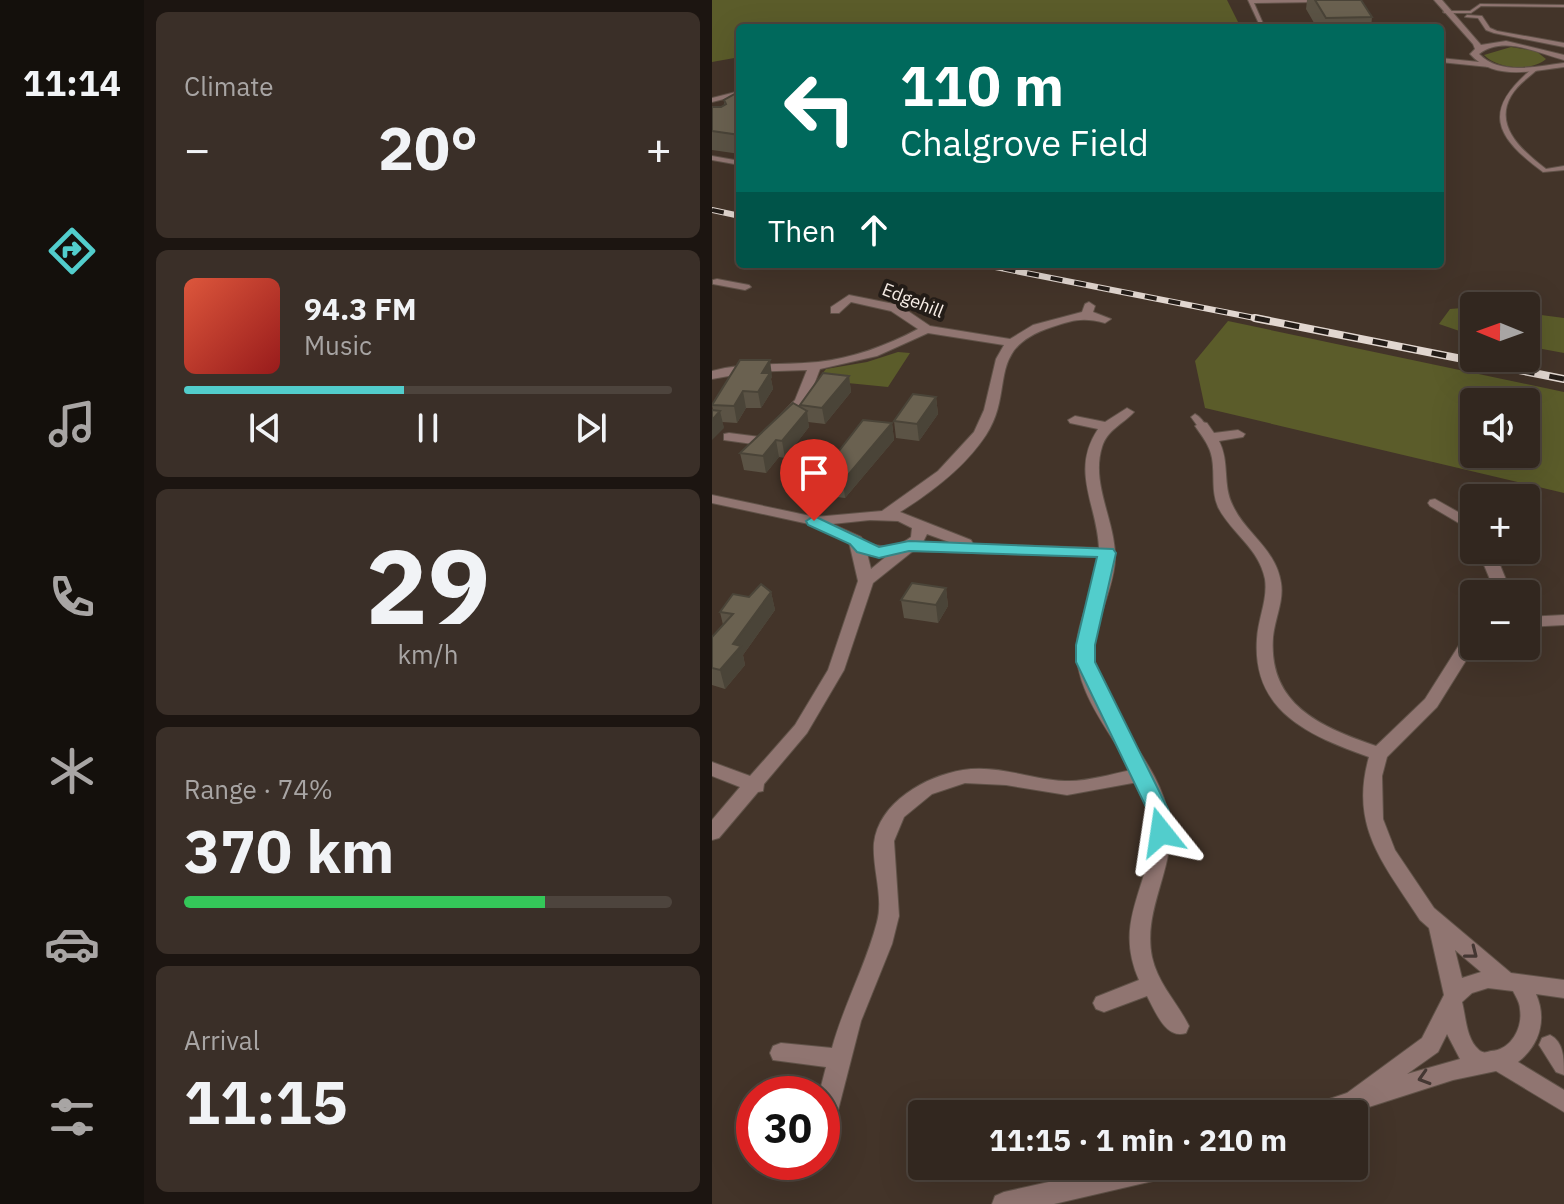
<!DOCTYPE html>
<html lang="en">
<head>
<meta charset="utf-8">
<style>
	:root { --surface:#32271f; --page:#3a2f28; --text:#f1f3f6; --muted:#a8a5a4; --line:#4d443d; --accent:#52cdcc }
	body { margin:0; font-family:"IBM Plex Sans",sans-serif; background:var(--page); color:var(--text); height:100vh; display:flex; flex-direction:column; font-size:30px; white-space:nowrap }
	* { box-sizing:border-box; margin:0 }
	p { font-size:26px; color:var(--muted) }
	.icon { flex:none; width:44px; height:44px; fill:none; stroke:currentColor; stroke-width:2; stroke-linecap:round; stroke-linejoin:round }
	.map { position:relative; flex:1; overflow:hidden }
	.details { display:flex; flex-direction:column; gap:12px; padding:12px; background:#1c1511; width:568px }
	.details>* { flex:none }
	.top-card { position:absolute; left:24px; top:24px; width:708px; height:244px; border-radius:8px; box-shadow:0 8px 32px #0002,0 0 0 2px var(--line); background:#00695c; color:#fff; overflow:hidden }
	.needle { width:52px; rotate:271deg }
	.buttons { position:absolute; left:748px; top:292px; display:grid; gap:16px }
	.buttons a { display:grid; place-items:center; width:80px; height:80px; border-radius:8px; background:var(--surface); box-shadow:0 8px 32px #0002,0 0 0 2px var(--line); font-size:40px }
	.speed { position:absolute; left:24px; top:1076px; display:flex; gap:16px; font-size:40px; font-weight:700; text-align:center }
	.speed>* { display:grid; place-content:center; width:104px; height:104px; border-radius:50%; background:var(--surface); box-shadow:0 8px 32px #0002,0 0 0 2px var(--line); line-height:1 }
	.speed .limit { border:12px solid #d22; background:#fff; color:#111 }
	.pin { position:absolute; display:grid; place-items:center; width:68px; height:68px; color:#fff; margin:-82px -34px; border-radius:50% 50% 50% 0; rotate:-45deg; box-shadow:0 0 8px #0007 }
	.pin .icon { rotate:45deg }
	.me { position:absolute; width:88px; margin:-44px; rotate:345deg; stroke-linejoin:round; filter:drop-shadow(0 0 6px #0008) }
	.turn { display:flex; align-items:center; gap:28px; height:168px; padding:0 32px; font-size:36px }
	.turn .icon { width:104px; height:104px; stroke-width:2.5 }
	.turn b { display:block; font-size:56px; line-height:68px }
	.then { display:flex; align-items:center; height:76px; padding:0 32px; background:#0003; gap:16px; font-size:30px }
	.big { font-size:60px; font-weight:700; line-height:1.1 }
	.details .widget { flex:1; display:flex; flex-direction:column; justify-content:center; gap:12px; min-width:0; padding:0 28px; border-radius:12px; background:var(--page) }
	.details .dial { align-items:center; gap:0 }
	.dial b { font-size:104px; line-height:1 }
	.song { display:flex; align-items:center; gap:24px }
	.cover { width:96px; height:96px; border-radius:12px; background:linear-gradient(135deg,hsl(10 70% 55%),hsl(0 70% 35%)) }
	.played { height:8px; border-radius:4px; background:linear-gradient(90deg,var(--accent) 45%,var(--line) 45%) }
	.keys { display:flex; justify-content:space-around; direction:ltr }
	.heat { display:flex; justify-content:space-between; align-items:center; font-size:44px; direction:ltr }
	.charge { height:12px; border-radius:6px; background:linear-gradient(90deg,#34c759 74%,var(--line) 0) }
	.trip { position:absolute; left:196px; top:1100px; width:460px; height:80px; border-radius:8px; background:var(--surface); box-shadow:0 8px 32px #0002,0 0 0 2px var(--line); font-weight:700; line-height:80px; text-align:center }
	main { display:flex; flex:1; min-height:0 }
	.tabs { display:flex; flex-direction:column; width:144px; justify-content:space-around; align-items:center; background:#14100c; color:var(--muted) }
	.tabs .icon { width:56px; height:56px }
	.tabs .selected { color:var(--accent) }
	.tabs b { font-size:36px; color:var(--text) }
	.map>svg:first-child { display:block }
</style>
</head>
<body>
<main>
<nav class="tabs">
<b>11:14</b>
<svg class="icon selected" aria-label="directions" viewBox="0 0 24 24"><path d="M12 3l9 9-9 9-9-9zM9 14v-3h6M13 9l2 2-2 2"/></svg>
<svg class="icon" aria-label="music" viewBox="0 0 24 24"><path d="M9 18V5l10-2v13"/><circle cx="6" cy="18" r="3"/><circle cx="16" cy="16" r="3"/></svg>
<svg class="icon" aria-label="phone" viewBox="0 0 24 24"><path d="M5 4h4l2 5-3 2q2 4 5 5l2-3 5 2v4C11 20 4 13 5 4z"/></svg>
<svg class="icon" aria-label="climate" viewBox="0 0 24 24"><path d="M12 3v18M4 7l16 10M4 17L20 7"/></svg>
<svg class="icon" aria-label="car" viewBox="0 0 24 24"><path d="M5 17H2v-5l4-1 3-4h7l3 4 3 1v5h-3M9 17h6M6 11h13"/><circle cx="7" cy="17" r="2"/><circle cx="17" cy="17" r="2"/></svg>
<svg class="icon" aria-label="filters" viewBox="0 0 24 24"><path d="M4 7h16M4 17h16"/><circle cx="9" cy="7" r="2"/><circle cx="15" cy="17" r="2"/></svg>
</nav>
<section class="details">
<div class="widget"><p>Climate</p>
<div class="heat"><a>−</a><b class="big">20°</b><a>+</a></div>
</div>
<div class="widget">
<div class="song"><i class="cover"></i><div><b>94.3 FM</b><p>Music</p></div></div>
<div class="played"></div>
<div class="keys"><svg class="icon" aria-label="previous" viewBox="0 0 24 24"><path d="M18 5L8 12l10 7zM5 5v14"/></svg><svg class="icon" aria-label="pause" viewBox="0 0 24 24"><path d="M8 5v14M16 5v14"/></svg><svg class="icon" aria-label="next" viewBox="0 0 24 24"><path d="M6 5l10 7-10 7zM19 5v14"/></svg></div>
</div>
<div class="widget dial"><b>29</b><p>km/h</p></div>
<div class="widget"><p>Range · 74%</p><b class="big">370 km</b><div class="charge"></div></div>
<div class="widget"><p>Arrival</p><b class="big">11:15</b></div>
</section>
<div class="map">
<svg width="852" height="1204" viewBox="0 0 852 1204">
	<rect width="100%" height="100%" fill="#433429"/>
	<!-- green -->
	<path fill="#5b5c2a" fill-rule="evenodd" d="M 0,0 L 515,0 L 529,28 L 28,28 L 28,57 L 0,62 Z
		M 799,47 L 824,51 L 834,59 C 819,72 785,69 772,55 Z
		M 762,307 L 762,336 L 727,324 L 738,309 Z
		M 814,313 L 852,318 L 852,353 L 814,346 Z
		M 516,321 L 852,392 L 852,493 L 493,408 L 483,361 ZM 814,402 L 814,454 L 762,454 L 762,402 Z
		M 186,352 L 198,353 L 176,387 L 105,380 L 114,369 L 155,362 Z"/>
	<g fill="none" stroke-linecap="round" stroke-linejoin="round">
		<defs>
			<path id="service" d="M 536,0 L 608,0 L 608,1 L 606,2 L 542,3 L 553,28 L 549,28 Z
				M 768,4 L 852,5 L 852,7 L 769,6 L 759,13 L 733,13 L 731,12 L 733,11 L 758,11 Z
				M 755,15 L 770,16 L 778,28 L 785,31 L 852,43 L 852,47 L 782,33 L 774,30 L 766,18 L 753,17 Z
				M 821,68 L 826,69 C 816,78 805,85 799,96 C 781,127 812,152 834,169 L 852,166 L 852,170 L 831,172 C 782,136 770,110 821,68 Z
				M 28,91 L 28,95 L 0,102 L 0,98 Z
				M 0,156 L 28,161 L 28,165 L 0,160 Z
				M 483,414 C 487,416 495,424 493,428 L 487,428 L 479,417 Z"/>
			<path id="minor" d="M 728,58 L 777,63 L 781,65 L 777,67 L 728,62 Z
				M 5,279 L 37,285 L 39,287 L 33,290 L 1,284 L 1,280 Z
				M 137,295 L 187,305 L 218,326 L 298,339 L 321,325 L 370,312 L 373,304 L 377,302 L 383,306 L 381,312 L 399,319 L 393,323 C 371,317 361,320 340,327 C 272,349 304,389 274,435 C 253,467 220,492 188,512 L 259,540 L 261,544 L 387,548 C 385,504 358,471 386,429 L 358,423 L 356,420 L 363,416 L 393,422 L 415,408 L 422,412 C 411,424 395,430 390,447 C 378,485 405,523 403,561 C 400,602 371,635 386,679 C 403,728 449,766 457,819 C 465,866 430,908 440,957 C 446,984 465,1002 477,1026 L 474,1033 C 454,1040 443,1011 435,996 L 392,1012 L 384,1009 L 381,1003 L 384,997 L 427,980 C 400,919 440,886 439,830 C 439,813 433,797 426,782 L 355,795 L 294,785 L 253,783 L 220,794 L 192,817 L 182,841 L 187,916 L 180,944 L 149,1021 L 122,1126 L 118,1134 L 110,1137 L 110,1094 L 107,1094 L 114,1067 L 61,1060 L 58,1053 L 61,1046 L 69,1043 L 120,1048 C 132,1004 154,965 165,922 C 172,897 160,868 162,843 C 167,802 214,776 251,770 C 285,764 320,780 353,781 C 374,782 399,774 420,770 C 397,730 356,684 366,635 C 371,608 385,585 387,557 L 201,551 L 161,583 L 132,670 L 95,733 L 52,784 L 51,791 L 46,792 L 7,838 L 0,840 L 0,820 L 28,787 L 0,776 L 0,762 L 38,776 L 83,725 L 116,670 L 146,581 L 137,542 L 97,524 L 0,503 L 0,495 L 103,517 L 170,511 L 226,471 L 262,432 L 272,410 L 284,359 L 292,345 L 216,333 L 165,356 L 108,369 C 100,389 93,414 72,423 L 65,419 L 83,400 L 95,370 L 39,372 L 0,379 L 0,371 L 13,368 C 44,363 75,365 106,362 C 141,358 174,346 206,329 L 179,311 L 139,302 L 127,313 L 119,313 L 119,307 ZM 158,520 L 186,521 L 200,528 L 199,537 C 184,549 170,548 152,542 L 149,537 L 120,524 ZM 215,534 L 240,543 L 211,542 ZM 155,553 L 167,557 L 176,555 L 159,569 Z
				M 490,422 L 495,423 L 502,433 L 526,430 L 533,434 L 531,437 L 507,441 C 518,462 510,485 521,506 C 534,534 564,549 569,583 C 572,601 563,618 561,637 C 556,705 609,727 664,746 L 713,699 L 756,631 L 762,630 L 763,646 L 725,707 L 675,757 L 670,776 L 671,819 L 683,850 L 722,908 L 799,973 L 852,980 L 852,998 L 824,994 C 835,1019 828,1045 806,1062 L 852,1090 L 852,1112 L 784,1071 L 741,1080 L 635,1114 L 590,1114 L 594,1107 L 635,1093 L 710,1038 L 732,995 L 717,928 L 708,920 C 672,864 637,827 657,757 C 598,736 540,712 545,639 C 546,618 556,600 553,579 C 547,548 519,533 506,507 C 499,491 503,475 500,458 C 498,446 490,436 483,426 ZM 743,950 L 769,972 L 750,978 ZM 776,988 L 801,991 C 804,997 808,1003 808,1009 C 811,1028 799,1050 779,1051 C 774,1052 772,1054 767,1050 C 754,1039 754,1017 750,1002 L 760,993 ZM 735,1034 L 748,1059 L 695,1074 L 726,1052 Z
				M 17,433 L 48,437 L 55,441 L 48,445 L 12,440 L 12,434 Z
				M 723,499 L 762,521 L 762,532 L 718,506 L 716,503 L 718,500 Z
				M 770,550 L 786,550 L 788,565 L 800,594 L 784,594 L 772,565 Z
				M 852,615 L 852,625 L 814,627 L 814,617 Z
				M 838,1035 C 852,1042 852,1059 852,1075 L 844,1072 L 827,1045 L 830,1038 Z
				M 409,1166 L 470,1166 L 467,1174 L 458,1177 L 342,1204 L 280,1204 L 283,1196 L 292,1192 Z"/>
			<path id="tertiary" d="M 722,0 L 730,0 L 769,45 L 794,41 L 852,55 L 852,60 C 825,53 792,35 767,54 C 789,76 824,66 852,63 L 852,67 C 820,71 782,81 758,54 L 763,49 L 761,44 Z"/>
		</defs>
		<!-- service casing -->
		<use href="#service" stroke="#605248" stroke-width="2"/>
		<!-- minor casing -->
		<use href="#minor" stroke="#605248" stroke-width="2"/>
		<!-- tertiary casing -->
		<use href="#tertiary" stroke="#605248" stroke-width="2"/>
		<!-- service -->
		<use href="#service" fill="#907571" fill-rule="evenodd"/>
		<!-- minor -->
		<use href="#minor" fill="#907571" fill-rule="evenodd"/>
		<!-- tertiary -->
		<use href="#tertiary" fill="#907571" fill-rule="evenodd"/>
		<defs>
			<path id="rail-far1" d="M 0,210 L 28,216
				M 268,264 L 553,320"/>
			<path id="rail" d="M 543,318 L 852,379"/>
		</defs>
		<!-- rail-far1 casing -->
		<use href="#rail-far1" stroke="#e2d7d0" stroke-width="6"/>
		<!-- rail casing -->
		<use href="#rail" stroke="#e2d7d0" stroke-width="8"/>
		<!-- rail-far1 -->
		<use href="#rail-far1" stroke="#241d18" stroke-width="4" stroke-dasharray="12" stroke-linecap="butt"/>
		<!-- rail -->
		<use href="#rail" stroke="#241d18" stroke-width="5" stroke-dasharray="15" stroke-linecap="butt"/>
	</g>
	<!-- wall -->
	<path fill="#5b5345" d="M 595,0 L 649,0 L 660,17 L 659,28 L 605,28 L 594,9 Z
		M 28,91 L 28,154 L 0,150 L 0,107 L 9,107 L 12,105 L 12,100 Z
		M 60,376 L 59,379 L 61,389 L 49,408 L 34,408 L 25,423 L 10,422 L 12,428 L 1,410 L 0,405 Z
		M 137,376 L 139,392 L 113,424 L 96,422 L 97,427 L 73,458 L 67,457 L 54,473 L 32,470 L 28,453 L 89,407 L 88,405 Z
		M 224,397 L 226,414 L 207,441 L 184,438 L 182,421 Z
		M 180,423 L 182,440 L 133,498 L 109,495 L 106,478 Z
		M 234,588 L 236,606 L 226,623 L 192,618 L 189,600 Z
		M 59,592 L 63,610 L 31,655 L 33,665 L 13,689 L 0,685 L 0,637 L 11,625 L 8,612 L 37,597 Z"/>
	<!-- shaded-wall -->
	<path fill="#4a4438" d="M 58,360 L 60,376 L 59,379 L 61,389 L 49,408 L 46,392 L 50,373 Z
		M 137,376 L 139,392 L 113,424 L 110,408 Z
		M 31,391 L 34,408 L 25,423 L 22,406 Z
		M 224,397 L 226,414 L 207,441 L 205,424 Z
		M 8,411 L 12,428 L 0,440 L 0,420 Z
		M 95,411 L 97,427 L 73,458 L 70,441 Z
		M 180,423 L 182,440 L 133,498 L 131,481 Z
		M 64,440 L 67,457 L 54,473 L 51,456 Z
		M 234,588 L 236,606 L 226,623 L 224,605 Z
		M 59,592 L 63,610 L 31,655 L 33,665 L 13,689 L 8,670 L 21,644 Z"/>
	<!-- building -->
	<path fill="#6a6150" stroke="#4a4438" stroke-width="2" d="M 603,0 L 649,0 L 660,17 L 614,18 Z
		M 28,91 L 28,135 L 0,131 L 0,107 L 9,107 L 14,104 L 12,100 Z
		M 28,360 L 58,360 L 50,373 L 58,373 L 46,392 L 31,391 L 22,406 L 0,405 Z
		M 111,373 L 137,376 L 110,408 L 88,405 Z
		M 201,394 L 224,397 L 205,424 L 182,421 Z
		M 81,403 L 95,411 L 70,441 L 64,440 L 51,456 L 28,453 Z
		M 0,410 L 8,411 L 0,420 Z
		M 151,420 L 180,423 L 131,481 L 106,478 Z
		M 200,583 L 234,588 L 224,605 L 189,600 Z
		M 49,584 L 59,592 L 21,644 L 29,646 L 8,670 L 0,668 L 0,637 L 21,614 L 8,612 L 21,594 L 37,597 Z"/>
	<!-- one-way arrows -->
	<defs><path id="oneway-chevron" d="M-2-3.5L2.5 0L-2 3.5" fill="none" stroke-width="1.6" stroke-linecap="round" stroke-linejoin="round" transform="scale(2)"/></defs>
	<g stroke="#443733">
		<use href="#oneway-chevron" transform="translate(760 953) rotate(38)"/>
		<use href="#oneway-chevron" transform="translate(712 1078) rotate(163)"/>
	</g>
	<!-- route -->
	<path fill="#52cdcc" stroke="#358585" stroke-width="2" d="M 102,516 L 167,547 L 197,541 L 401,549 L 404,553 L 383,645 L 383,662 L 457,811 L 460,832 L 457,838 L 441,838 L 436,811 L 364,662 L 364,645 L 385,557 L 197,551 L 167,558 L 145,552 L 138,544 L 96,525 L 94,521 Z"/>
	<g text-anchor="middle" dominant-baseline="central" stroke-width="8" stroke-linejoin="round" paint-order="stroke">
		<!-- far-street labels -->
		<g font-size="18" fill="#faf0e9" stroke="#241d18">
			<text transform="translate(201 300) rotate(22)">Edgehill</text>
		</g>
	</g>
</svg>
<div class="buttons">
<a><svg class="needle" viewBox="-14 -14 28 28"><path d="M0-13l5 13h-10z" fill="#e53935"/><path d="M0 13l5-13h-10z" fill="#a8a5a4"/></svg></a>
<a><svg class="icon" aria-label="sound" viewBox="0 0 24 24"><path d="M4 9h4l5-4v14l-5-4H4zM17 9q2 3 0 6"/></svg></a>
<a>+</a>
<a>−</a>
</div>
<div class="speed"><div class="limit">30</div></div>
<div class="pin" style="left:102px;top:521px;background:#d93025"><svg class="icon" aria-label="arrive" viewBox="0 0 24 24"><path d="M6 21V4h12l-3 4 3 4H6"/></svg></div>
<svg class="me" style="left:449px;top:832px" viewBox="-20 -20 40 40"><path d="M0-17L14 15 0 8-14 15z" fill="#52cdcc" stroke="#fff" stroke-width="4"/></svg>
<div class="trip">11:15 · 1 min · 210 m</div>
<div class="top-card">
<div class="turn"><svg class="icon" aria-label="left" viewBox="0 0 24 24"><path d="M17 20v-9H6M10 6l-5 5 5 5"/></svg><div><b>110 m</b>Chalgrove Field</div></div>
<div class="then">Then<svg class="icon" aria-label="ahead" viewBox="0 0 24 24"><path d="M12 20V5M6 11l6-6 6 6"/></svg></div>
</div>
</div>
</main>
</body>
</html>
